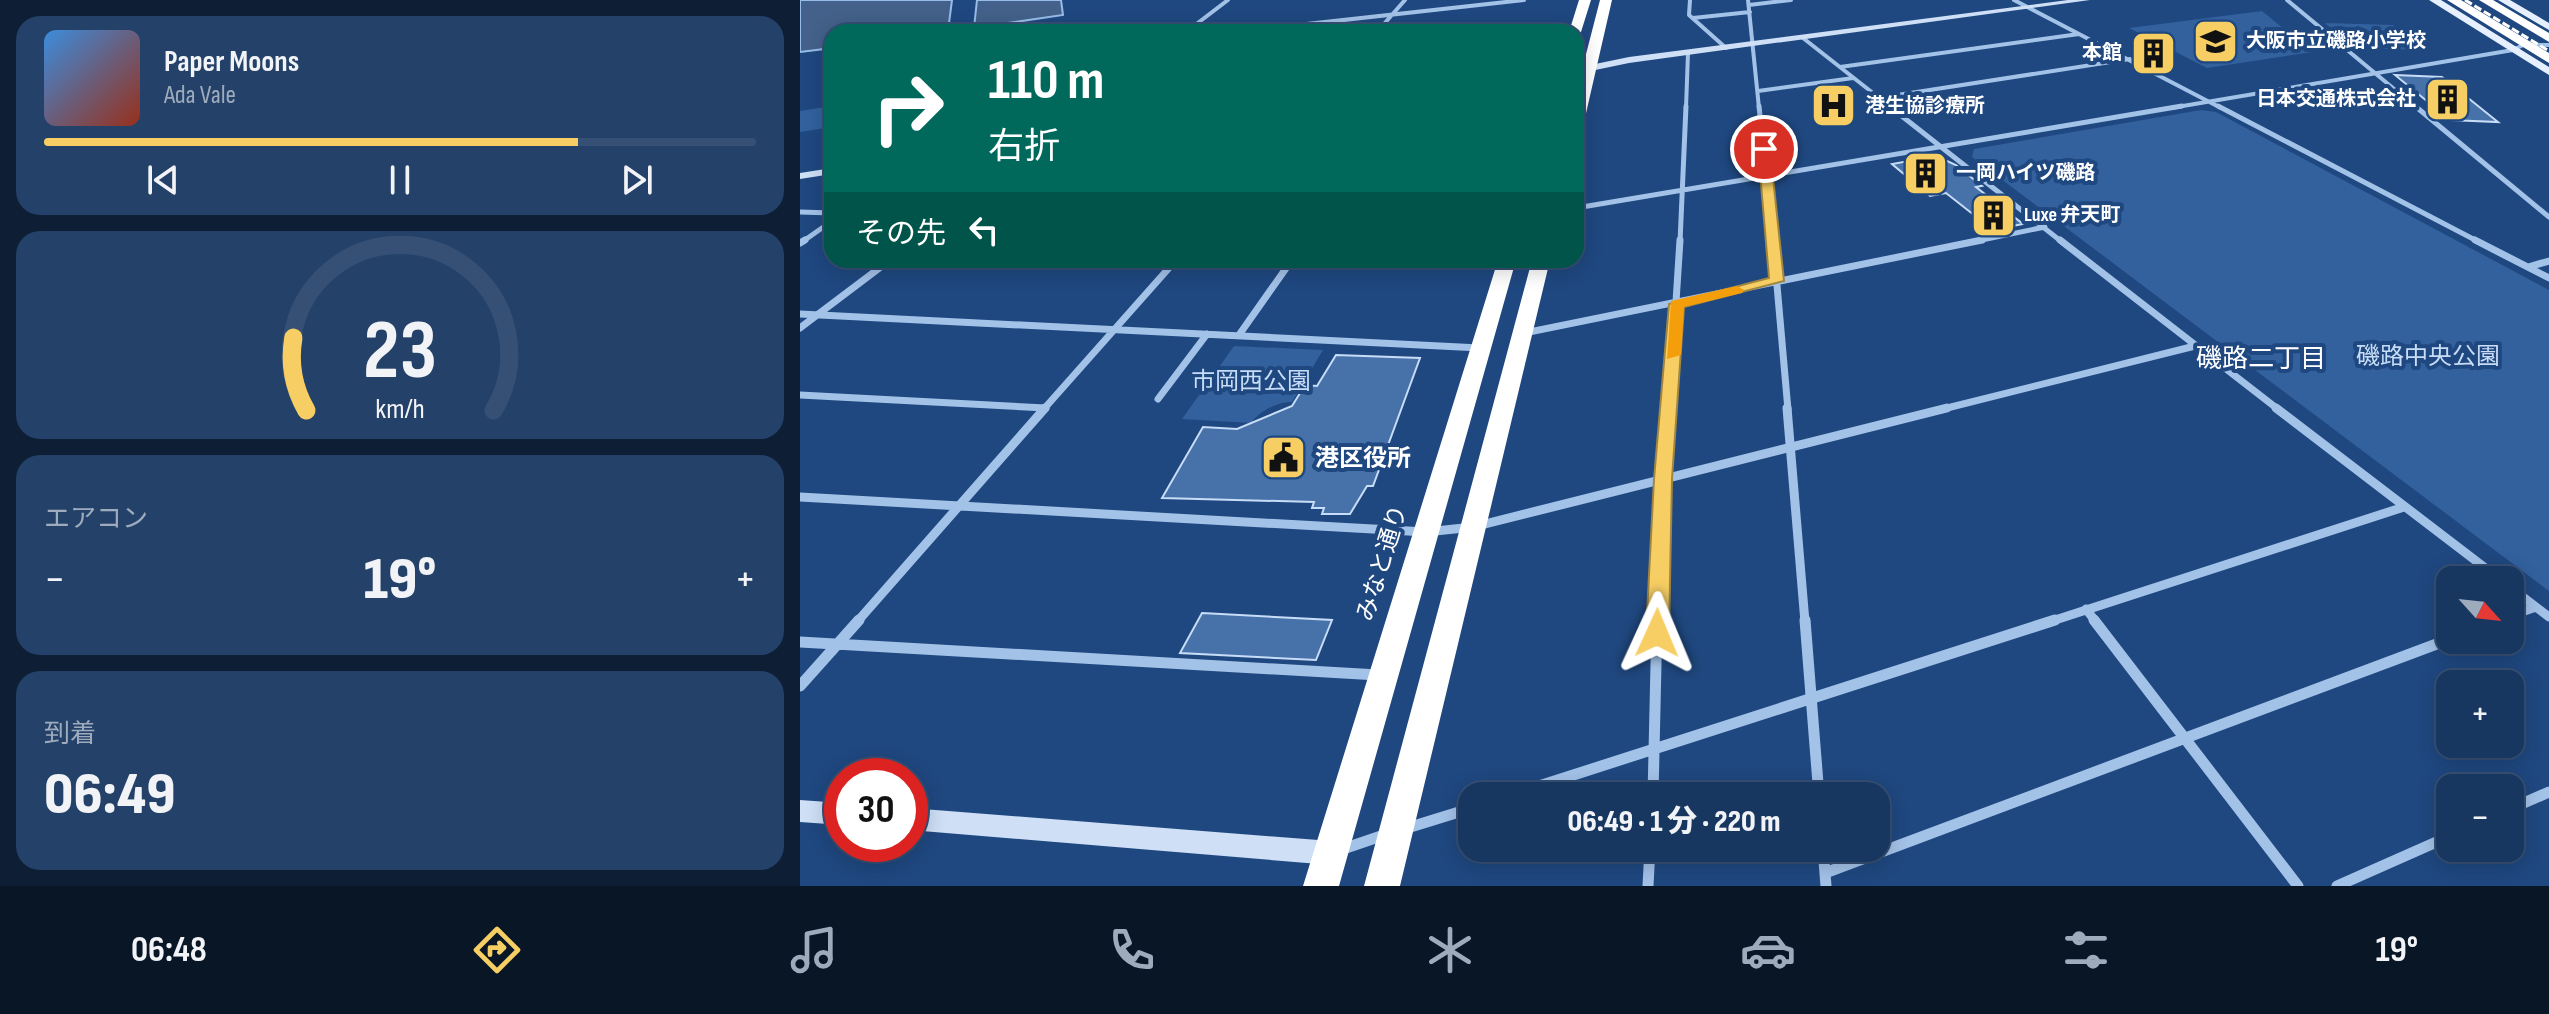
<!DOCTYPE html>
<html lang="ja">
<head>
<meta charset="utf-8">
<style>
	:root { --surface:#173660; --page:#244169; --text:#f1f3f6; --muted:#9eabbd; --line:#365075; --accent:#f6ce63 }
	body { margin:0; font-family:"Sofia Sans Condensed","Noto Sans JP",sans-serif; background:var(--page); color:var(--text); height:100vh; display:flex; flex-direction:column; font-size:30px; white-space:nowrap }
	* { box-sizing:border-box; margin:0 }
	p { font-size:26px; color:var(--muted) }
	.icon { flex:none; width:44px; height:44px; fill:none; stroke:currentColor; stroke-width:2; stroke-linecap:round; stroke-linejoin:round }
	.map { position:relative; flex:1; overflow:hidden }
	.side { display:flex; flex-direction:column; gap:16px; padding:16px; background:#0d1e35; width:800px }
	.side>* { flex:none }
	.hud { position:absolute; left:24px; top:24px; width:760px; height:244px; border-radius:24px; box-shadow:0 4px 20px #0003,0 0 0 2px var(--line); background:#00695c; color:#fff; overflow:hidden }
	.needle { width:52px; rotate:117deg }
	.controls { position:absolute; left:1636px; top:566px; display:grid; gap:16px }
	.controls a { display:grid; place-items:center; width:88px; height:88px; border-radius:16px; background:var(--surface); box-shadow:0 4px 20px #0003,0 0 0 2px var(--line); font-size:40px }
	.speed { position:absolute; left:24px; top:758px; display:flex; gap:16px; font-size:40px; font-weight:700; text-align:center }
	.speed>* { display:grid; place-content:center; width:104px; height:104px; border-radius:50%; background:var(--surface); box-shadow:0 4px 20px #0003,0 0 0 2px var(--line); line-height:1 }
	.speed .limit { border:12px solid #d22; background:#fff; color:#111 }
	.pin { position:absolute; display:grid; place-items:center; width:68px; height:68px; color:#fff; margin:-34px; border:4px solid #fff; border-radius:50%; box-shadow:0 2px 8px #0007 }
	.me { position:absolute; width:88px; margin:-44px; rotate:1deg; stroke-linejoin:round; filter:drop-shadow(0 0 6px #0008) }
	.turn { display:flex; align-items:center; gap:28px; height:168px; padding:0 32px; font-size:36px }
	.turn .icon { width:104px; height:104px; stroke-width:2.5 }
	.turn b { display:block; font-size:56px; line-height:68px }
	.then { display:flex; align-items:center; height:76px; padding:0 32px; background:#0003; gap:16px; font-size:30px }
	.big { font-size:60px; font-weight:800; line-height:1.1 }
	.side .widget { flex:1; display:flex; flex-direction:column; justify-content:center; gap:12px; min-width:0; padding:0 28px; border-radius:24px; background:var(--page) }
	.side .dial { align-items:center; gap:0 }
	.dial svg { height:208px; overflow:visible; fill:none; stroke:var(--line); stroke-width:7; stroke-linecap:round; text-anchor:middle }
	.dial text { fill:var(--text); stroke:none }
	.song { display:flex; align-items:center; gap:24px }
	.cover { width:96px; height:96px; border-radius:12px; background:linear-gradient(135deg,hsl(210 70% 55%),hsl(10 70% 35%)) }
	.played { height:8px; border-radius:4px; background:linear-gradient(90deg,var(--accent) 75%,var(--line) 75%) }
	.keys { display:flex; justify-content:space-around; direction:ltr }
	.heat { display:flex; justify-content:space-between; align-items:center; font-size:44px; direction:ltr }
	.trip { position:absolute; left:658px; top:782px; width:432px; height:80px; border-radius:24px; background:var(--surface); box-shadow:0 4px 20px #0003,0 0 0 2px var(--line); font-weight:800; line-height:80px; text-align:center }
	.menu { display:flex; height:128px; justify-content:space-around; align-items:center; background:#091626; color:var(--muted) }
	.menu .icon { width:56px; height:56px }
	.menu .on { color:var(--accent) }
	.menu b { font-size:36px; color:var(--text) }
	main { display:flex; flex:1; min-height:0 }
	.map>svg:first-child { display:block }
</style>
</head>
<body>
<main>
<section class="side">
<div class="widget">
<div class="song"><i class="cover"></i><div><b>Paper Moons</b><p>Ada Vale</p></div></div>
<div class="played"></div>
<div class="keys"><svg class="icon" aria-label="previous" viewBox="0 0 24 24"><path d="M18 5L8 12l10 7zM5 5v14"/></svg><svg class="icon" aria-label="pause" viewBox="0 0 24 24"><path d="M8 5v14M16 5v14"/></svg><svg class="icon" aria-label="next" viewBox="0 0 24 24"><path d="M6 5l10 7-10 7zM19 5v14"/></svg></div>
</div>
<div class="widget dial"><svg viewBox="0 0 100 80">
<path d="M14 69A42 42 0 1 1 86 69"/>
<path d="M14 69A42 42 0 0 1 9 41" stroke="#f6ce63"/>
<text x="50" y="56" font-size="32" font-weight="700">23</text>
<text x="50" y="72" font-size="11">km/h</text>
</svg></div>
<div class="widget"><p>エアコン</p>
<div class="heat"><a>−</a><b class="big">19°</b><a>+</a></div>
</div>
<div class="widget"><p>到着</p><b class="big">06:49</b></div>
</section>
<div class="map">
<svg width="1749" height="886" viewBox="0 0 1749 886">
	<rect width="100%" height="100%" fill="#1f4880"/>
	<!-- green -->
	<path fill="#32619e" d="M 1462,11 L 1512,52 L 1407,68 L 1329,28 Z
		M 1525,23 L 1593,25 L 1627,50 L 1554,48 Z
		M 32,106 L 32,127 L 0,132 L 0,111 Z
		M 1401,110 L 1416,112 L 1749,290 L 1749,591 L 1172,157 L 1174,149 Z
		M 434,346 L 523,350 L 492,402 C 479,401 459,411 451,423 L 382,419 Z"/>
	<!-- water -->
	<path fill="#43618a" stroke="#97bcea" stroke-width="2" d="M 0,0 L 152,0 L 148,31 L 32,32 L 32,48 L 0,52 Z
		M 177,0 L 261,0 L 263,15 L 174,28 Z"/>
	<!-- building -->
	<path fill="#4771a9" stroke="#c7dcf6" stroke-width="2" d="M 1595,75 L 1642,77 L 1698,122 L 1650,120 Z
		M 1136,156 L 1156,165 L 1182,186 L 1176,187 L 1223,224 L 1193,230 L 1146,193 L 1130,196 L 1092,164 Z
		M 536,355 L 620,358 L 573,486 L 567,486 L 550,514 L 522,514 L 524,508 L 512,508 L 514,502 L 362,498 L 403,427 L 437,429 L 492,406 L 505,385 L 517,386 Z
		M 402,613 L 532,620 L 516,660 L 380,653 Z"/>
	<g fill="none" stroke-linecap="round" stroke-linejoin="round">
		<!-- street-far4 -->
		<path stroke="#a3c2e8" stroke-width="4" d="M 890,0 L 889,15 L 926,48
			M 948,0 L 959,108
			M 1214,0 L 1421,108
			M 1487,0 L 1617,108
			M 949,5 L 991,0
			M 893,18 L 950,12
			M 386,32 L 428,0
			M 435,32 L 724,0
			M 577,32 L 605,0
			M 1003,38 L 1092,108
			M 1040,67 L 1279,34
			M 958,91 L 1053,78
			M 1078,98 L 1330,59
			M 886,108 L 888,53
			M 1371,108 L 1713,50 L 1723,45 L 1749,45"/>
		<!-- street-far3 -->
		<path stroke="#a3c2e8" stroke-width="5" d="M 959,106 L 973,242
			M 1089,106 L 1262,242
			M 1418,106 L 1679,242
			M 1615,106 L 1749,217
			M 776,208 L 1382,106
			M 0,212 L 32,213
			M 2,242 L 32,221
			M 880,242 L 886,106
			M 1172,242 L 1245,227"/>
		<!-- street-far2 -->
		<path stroke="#a3c2e8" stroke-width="7" d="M 973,240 L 988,410
			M 1260,240 L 1479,410
			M 1675,240 L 1749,278
			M 0,243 L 5,240
			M 421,260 L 489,264 L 439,335
			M 1728,267 L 1749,261
			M 0,314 L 680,348
			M 0,328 L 90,260
			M 724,333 L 1182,240
			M 0,395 L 246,408
			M 358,399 L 407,334
			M 243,410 L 376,260
			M 869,410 L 880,240
			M 1139,410 L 1395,346"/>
		<!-- street-far1 -->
		<path stroke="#a3c2e8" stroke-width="9" d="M 987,408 L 1005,622
			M 1476,408 L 1701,580
			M 0,497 L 626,532 L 673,527 L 1147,408
			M 1710,587 L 1749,617
			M 1286,609 L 1296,622
			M 1710,616 L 1736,607
			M 57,622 L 245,408
			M 857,622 L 869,408
			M 1249,622 L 1604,507"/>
		<!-- street -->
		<path stroke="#a3c2e8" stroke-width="11" d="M 1005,620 L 1019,796
			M 1294,620 L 1498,886
			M 0,642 L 578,675
			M 0,686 L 59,620
			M 708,796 L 1255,620
			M 853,796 L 857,620
			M 1710,809 L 1749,792
			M 604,829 L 672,808
			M 1023,848 L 1026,886
			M 543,849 L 587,834
			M 1025,873 L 1650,639
			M 848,886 L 850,848
			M 1537,886 L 1650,836"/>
		<!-- secondary -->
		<path fill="#cedff6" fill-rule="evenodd" d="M 1268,0 L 1290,0 L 829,63 L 776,74 L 776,68 L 829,57 Z
			M 32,168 L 32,174 L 0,179 L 0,173 Z
			M 0,800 L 42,803 L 42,825 L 0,822 Z
			M 110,808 L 531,841 L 539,845 L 543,853 L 539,861 L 531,865 L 110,830 Z"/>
		<!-- primary -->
		<path fill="#e6effe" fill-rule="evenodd" d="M 1629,0 L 1641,0 L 1749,67 L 1749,75 Z
			M 1698,0 L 1710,0 L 1749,23 L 1749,30 Z"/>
		<!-- highway -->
		<path fill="#fff" fill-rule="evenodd" d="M 779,0 L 791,0 L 781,32 L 776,36 L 776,32 L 769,32 Z
			M 800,0 L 812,0 L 784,122 L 776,127 L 776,93 Z
			M 1647,0 L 1661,0 L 1749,53 L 1749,63 Z
			M 1679,0 L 1693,0 L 1749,33 L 1749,42 Z
			M 698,260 L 716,260 L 539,886 L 503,886 Z
			M 732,260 L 750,260 L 600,886 L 564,886 Z"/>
		<!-- rail -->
		<path stroke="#fff" stroke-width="3" stroke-dasharray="8 3" stroke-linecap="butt" d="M 1665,0 L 1749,51"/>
	</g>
	<!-- route -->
	<path fill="#f6ce63" stroke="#a08640" stroke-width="2" d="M 964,145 L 970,149 L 984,281 L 884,307 L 872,479 L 869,633 L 865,639 L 850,639 L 846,633 L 854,479 L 869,304 L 969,278 L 958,149 Z"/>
	<!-- slow -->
	<path fill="#f59e0b" d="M 937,286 L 944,290 L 942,293 L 884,307 L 881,355 L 867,359 L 871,301 Z"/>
	<!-- icons -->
	<defs>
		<symbol id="school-square" viewBox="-11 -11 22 22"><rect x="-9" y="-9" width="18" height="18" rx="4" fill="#f6ce63" stroke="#1f4880"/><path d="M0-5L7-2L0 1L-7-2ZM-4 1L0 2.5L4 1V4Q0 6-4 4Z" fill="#111"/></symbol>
		<symbol id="building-square" viewBox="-11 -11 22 22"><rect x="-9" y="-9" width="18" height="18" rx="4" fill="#f6ce63" stroke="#1f4880"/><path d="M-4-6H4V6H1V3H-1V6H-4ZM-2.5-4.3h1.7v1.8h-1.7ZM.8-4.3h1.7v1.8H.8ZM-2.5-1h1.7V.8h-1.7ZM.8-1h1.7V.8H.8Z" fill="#111"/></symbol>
		<symbol id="hospital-square" viewBox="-11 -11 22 22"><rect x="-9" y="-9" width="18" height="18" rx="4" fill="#f6ce63" stroke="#1f4880"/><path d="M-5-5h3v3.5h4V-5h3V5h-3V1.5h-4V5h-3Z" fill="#111"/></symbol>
		<symbol id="civic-square" viewBox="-11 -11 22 22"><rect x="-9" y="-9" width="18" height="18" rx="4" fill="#f6ce63" stroke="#1f4880"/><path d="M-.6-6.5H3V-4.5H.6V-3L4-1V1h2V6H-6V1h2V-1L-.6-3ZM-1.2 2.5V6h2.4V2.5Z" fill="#111"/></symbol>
	</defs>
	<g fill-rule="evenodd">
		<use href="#school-square" x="1390" y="16" width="51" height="51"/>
		<use href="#building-square" x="1328" y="28" width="51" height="51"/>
		<use href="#building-square" x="1622" y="74" width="51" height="51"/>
		<use href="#hospital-square" x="1008" y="80" width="51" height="51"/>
		<use href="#building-square" x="1100" y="148" width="51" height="51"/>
		<use href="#building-square" x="1168" y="190" width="51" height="51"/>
		<use href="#civic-square" x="458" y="432" width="51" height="51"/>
	</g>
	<g text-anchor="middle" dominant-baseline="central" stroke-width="8" stroke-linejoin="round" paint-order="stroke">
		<!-- far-poi labels -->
		<g font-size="20" font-weight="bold" fill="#fff" stroke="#1f4880" text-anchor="start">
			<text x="1446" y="41">大阪市立磯路小学校</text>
			<text x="1322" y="53" text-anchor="end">本館</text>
			<text x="1616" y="99" text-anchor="end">日本交通株式会社</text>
			<text x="1065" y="106">港生協診療所</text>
			<text x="1156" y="173">一岡ハイツ磯路</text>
			<text x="1224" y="215">Luxe 弁天町</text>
		</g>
		<!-- park labels -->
		<g font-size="24" fill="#c7dcf6" stroke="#1f4880">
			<text x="1628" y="356">磯路中央公園</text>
			<text x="451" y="381">市岡西公園</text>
		</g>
		<!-- poi labels -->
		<g font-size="24" font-weight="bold" fill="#fff" stroke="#1f4880" text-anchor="start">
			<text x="515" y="458">港区役所</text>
		</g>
		<!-- street labels -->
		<g font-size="24" fill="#fff" stroke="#1f4880">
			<text transform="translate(582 563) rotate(-73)">みなと通り</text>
		</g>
		<!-- neighbourhood labels -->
		<g font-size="26" fill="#fff" stroke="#1f4880">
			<text x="1461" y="359">磯路二丁目</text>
		</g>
	</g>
</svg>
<div class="controls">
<a><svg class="needle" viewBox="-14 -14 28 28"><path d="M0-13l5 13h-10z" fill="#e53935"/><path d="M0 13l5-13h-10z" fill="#9eabbd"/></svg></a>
<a>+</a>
<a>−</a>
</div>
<div class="speed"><div class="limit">30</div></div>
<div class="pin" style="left:964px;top:149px;background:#d93025"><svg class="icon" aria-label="arrive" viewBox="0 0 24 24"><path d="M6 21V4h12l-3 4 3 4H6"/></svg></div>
<svg class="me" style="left:857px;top:633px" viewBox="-20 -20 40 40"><path d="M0-17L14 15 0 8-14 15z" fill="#f6ce63" stroke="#fff" stroke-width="4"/></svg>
<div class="trip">06:49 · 1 分 · 220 m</div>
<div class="hud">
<div class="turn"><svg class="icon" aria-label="right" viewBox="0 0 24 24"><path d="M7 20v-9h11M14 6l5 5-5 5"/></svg><div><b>110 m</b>右折</div></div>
<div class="then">その先<svg class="icon" aria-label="left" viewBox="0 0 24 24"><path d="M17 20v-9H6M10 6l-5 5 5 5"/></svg></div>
</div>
</div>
</main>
<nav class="menu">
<b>06:48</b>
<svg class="icon on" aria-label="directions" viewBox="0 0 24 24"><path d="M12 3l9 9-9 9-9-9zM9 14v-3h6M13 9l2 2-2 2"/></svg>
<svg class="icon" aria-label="music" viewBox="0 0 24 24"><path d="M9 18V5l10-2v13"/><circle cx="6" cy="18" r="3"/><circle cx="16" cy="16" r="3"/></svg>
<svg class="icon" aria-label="phone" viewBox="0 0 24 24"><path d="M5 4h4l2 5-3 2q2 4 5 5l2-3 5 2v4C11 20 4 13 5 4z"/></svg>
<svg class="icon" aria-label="climate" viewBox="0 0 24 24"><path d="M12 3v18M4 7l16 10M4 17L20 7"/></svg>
<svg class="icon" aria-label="car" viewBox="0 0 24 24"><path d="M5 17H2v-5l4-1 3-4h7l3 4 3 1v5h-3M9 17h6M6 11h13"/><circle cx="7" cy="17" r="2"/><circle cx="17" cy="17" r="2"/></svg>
<svg class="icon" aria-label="filters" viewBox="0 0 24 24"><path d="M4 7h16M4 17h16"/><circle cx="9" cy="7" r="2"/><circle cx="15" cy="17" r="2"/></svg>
<b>19°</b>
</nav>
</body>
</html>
